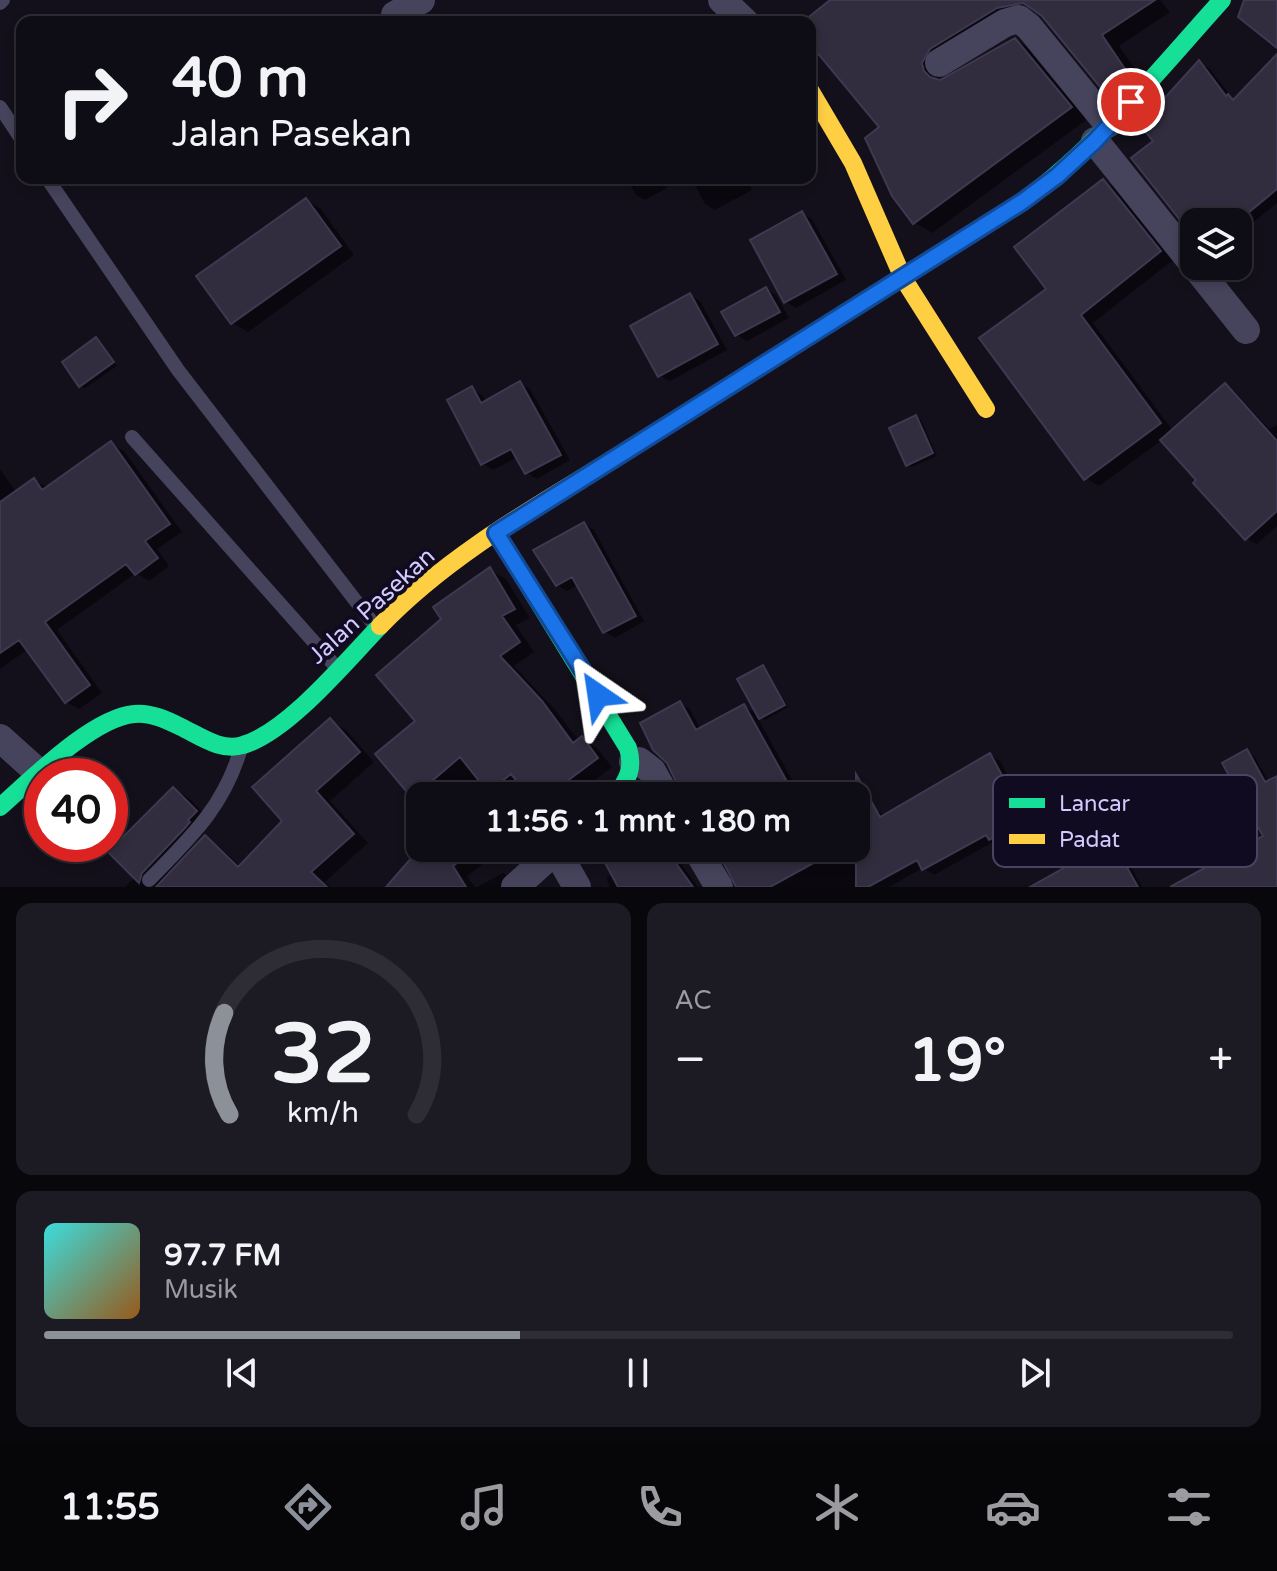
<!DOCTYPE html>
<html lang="id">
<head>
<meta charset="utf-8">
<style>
	:root { --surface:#0e0c14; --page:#1c1a22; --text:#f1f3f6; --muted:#9b9ba0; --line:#2e2c34; --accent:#8c9099 }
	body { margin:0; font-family:"Varela Round",sans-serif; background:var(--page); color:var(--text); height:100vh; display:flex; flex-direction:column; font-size:30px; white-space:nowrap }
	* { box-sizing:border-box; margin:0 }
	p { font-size:26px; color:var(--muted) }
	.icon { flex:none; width:44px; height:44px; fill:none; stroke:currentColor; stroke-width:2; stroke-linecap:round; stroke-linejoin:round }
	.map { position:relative; height:887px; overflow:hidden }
	.side { display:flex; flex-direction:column; gap:16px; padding:16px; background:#08070b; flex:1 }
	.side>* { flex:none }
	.guide { position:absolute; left:16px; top:16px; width:800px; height:168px; border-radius:16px; box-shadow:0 4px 12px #0003,0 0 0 2px var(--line); background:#0e0c14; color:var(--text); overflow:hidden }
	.buttons { position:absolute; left:1180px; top:208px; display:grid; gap:16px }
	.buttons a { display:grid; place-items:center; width:72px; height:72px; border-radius:16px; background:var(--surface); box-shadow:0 4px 12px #0003,0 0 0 2px var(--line); font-size:40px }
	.speed { position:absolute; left:24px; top:758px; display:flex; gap:16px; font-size:40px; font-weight:700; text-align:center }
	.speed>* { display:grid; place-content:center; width:104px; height:104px; border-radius:50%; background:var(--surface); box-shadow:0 4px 12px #0003,0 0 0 2px var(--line); line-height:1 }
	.speed .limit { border:12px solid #d22; background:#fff; color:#111 }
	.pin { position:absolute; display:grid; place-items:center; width:68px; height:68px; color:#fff; margin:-34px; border:4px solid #fff; border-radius:50%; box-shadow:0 2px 8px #0007 }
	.me { position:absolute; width:88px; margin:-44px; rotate:328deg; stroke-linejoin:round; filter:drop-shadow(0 0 6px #0008) }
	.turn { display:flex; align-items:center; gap:28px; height:168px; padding:0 24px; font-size:36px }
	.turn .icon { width:104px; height:104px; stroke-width:2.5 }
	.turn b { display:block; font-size:56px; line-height:68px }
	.big { font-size:60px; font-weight:700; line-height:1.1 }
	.side .widget { flex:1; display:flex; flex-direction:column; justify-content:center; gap:12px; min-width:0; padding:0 28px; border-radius:16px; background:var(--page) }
	.side .dial { align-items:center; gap:0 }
	.dial svg { height:208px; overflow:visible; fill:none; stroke:var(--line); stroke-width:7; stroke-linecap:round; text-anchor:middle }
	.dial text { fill:var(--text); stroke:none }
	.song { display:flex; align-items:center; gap:24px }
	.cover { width:96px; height:96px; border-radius:12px; background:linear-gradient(135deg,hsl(180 70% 55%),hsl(30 70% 35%)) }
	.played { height:8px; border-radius:4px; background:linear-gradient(90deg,var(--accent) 40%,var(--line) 40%) }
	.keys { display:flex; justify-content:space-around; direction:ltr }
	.heat { display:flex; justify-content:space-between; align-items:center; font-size:44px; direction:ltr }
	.side .tiles { flex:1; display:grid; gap:16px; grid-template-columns:1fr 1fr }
	.widget:last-child { grid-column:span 2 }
	.trip { position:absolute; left:406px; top:782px; width:464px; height:80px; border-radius:16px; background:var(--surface); box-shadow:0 4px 12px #0003,0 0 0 2px var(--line); font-weight:700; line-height:80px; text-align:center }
	.tabs { display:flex; height:128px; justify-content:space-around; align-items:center; background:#060508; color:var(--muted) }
	.tabs .icon { width:56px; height:56px }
	.tabs .current { color:var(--accent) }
	.tabs b { font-size:36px; color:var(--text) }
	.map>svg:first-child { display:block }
</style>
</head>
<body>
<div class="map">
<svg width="1277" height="887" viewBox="0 0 1277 887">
	<rect width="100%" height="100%" fill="#13101b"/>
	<!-- shadow -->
	<path fill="#0007" d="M 833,0 L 1160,0 L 1170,12 L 1119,46 L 1142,79 L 1119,96 L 1101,86 L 1040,12 L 1015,18 L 939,73 L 941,82 L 1015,40 L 1033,50 L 1089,118 L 932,233 L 915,223 L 882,127 L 810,40 L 810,22 L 806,22 Z
		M 1277,57 L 1277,203 L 1238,235 L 1238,222 L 1194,222 L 1194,231 L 1189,229 L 1156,142 L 1199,63 L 1209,68 L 1235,101 Z
		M 627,178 L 661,178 L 667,188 L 645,200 L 636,195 Z
		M 691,178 L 746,178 L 752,190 L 715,210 L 705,204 Z
		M 1104,181 L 1117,189 L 1173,260 L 1093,323 L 1173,431 L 1225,386 L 1235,392 L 1269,429 L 1277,425 L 1277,526 L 1257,544 L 1246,538 L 1162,440 L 1099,486 L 1086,478 L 1049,289 Z
		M 306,200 L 321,209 L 354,255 L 248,332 L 233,323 L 199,276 Z
		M 802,213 L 812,219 L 846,280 L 796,308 L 786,302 Z
		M 766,289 L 776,295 L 789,318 L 747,341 L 737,335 Z
		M 690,295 L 700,301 L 727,350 L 670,381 L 660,376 Z
		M 96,340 L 117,366 L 85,388 L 81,386 Z
		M 520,383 L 530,389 L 570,460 L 537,479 L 527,473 L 518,457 L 493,470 L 483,464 L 472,389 L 482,395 L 486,402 Z
		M 916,418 L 921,420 L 937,456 L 912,467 L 907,464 Z
		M 111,444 L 124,451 L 182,532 L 157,549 L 169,566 L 149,581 L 136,573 L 57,630 L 102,693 L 79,709 L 66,702 L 28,649 L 0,669 L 0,469 L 16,492 L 34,480 L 48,488 Z
		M 584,524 L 594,530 L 644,621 L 615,638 L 605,632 L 578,585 L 567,591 L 557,585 Z
		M 490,570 L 506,579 L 530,618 L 516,625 L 534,652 L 514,666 L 557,712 L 579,741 L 582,739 L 597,748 L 612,767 L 574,796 L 531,796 L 523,786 L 510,796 L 420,796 L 420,804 L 378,754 L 418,721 L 443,620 Z
		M 763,667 L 767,670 L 788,707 L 765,720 L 756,715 L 801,796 L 683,796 L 680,703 L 690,709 L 701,730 L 744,706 L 759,715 Z
		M 330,721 L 346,730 L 374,762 L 330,801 L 368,843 L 325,882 L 331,887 L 159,887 L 205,838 L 220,847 L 241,867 L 285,821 Z
		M 1247,752 L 1255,757 L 1269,782 L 1277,778 L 1277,887 L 1169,887 L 1266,836 Z
		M 990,755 L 1000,761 L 1036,826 L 1001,845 L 995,841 L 934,875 L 923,868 L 889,887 L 738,887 L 718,848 L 856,848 L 856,819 L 874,809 L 886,816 Z
		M 173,789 L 189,798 L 211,821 L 202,829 L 204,832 L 200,837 L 155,887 L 125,887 L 136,876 Z
		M 1112,844 L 1121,849 L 1142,887 L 1059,887 Z
		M 422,848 L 499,848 L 501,850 L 467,876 L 475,887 L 389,887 Z
		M 599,848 L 669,848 L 698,887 L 610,887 L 606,878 L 613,874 Z
		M 503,873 L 520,883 L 517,887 L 477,887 Z"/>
	<!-- building -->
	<path fill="#312d3e" stroke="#3e3950" stroke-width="2" d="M 830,0 L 1155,0 L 1102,35 L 1125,69 L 1100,87 L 1042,16 L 1023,3 L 997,8 L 930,49 L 922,63 L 924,71 L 930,77 L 940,80 L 1015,38 L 1072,107 L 913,224 L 892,196 L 865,138 L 879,127 L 810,44 L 810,16 Z
		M 1244,0 L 1277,0 L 1277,48 L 1238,17 Z
		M 1277,54 L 1277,189 L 1237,222 L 1194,222 L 1194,225 L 1188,230 L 1131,158 L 1153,141 L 1140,125 L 1199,60 L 1226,96 L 1228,94 L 1233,100 Z
		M 1103,179 L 1161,251 L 1081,315 L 1161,423 L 1084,480 L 979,338 L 1046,289 L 1014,247 Z
		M 306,198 L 341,246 L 231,324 L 196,276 Z
		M 802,211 L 837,274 L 784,303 L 750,240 Z
		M 766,287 L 780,312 L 735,336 L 721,312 Z
		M 690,293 L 718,344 L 658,377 L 630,326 Z
		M 96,337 L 114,362 L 79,387 L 62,362 Z
		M 520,381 L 561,455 L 525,474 L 511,449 L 481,465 L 447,400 L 472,386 L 481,403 Z
		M 1225,383 L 1277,441 L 1277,511 L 1245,540 L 1193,483 L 1196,480 L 1160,440 Z
		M 916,415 L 933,453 L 906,466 L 889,428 Z
		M 111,441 L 170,524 L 145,541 L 158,558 L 135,575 L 126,564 L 45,622 L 90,685 L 65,703 L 19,640 L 0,653 L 0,502 L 34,478 L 42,490 Z
		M 584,522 L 636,616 L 603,633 L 572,577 L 556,586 L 533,550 Z
		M 490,567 L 515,609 L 502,616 L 520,642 L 500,656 L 542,701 L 573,743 L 582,736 L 598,758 L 547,796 L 529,796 L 511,774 L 488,792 L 460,757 L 412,798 L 375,754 L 415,721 L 376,675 L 441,619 L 433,607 Z
		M 763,665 L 785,705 L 759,719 L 737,679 Z
		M 680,701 L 696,730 L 744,704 L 795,796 L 683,796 L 667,763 L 653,750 L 640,723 Z
		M 330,718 L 360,752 L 316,791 L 354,834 L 311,872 L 327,887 L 156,887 L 205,835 L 238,867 L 282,821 L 252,787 Z
		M 1247,749 L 1265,782 L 1277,776 L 1277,887 L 1170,887 L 1263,836 L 1222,763 Z
		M 990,753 L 1026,820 L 989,840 L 986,835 L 922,870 L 917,860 L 868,887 L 856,887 L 856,774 L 880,817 Z
		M 173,787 L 197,811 L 188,820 L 190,822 L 184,829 L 142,873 L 139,883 L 108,852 Z
		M 1112,841 L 1138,887 L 1030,887 Z
		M 420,848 L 477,848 L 453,866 L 466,887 L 386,887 Z
		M 597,848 L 665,848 L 693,887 L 618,887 Z
		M 716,848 L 824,848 L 828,855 L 770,887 L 736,887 Z"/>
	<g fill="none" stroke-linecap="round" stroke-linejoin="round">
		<!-- lane -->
		<path stroke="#46445c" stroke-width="14" d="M 0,3 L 3,0
			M 0,107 L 22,140
			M 47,178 L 178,370 L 375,626
			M 132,437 L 337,668
			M 149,880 C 190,838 224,807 241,748"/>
		<!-- street -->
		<path stroke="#46445c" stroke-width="28" d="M 722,0 L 745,22
			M 395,15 L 421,0
			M 939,63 L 1005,23 L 1019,19 L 1029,27 L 1108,124
			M 1095,141 L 1194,265
			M 1195,266 L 1246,330
			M 0,738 L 39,773
			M 633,762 L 639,761 L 652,771 L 666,796
			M 559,848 L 556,850 L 577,887
			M 696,848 L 719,887
			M 515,887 L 556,850"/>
		<!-- fast -->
		<path stroke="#16e098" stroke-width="18" d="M 633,447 L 1022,202 C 1099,145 1158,71 1222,0
			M 496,533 L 628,748 C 634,768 628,780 615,796
			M 0,807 C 32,779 92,718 134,714 C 150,712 167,720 181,727 C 200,736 221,752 243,745 C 288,732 347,660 380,626"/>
		<!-- slow -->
		<path stroke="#ffcf43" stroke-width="18" d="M 810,90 L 853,163 L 903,278 L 986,409
			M 380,626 C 452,551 546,501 633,447"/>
	</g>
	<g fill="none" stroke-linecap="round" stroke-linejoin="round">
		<defs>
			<path id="route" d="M 598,695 L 496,533 L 1022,202 L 1057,176 L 1095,141 L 1131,102"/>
		</defs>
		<!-- route casing -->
		<use href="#route" stroke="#114b97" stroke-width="20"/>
		<!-- route -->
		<use href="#route" stroke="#1a73e8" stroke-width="14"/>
	</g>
	<g text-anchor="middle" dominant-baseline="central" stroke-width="8" stroke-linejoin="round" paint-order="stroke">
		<!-- street labels -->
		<g font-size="24" fill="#d3caff" stroke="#100b20">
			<text transform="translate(372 606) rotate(-42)">Jalan Pasekan</text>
		</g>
	</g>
	<!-- legend -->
	<rect x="993" y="775" width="264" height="92" rx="12" fill="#100b20" stroke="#4a4463" stroke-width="2"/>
	<rect x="1009" y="798" width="36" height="10" fill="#16e098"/>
	<rect x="1009" y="834" width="36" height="10" fill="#ffcf43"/>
	<g font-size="22" fill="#d3caff">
		<text x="1059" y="811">Lancar</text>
		<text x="1059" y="847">Padat</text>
	</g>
</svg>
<div class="buttons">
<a><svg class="icon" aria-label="layers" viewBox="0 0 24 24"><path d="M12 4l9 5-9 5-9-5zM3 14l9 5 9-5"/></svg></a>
</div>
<div class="speed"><div class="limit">40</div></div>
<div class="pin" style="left:1131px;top:102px;background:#d93025"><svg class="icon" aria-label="arrive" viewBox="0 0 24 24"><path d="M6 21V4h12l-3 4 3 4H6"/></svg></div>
<svg class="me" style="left:598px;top:695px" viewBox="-20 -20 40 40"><path d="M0-17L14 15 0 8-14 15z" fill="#1a73e8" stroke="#fff" stroke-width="4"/></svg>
<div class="trip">11:56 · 1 mnt · 180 m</div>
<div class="guide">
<div class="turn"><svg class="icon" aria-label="right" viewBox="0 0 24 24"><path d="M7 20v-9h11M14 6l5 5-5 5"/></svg><div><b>40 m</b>Jalan Pasekan</div></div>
</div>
</div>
<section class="side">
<div class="tiles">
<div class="widget dial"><svg viewBox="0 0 100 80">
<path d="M14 69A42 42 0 1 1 86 69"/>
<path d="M14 69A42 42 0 0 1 12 30" stroke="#8c9099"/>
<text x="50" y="56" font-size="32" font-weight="700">32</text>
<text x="50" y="72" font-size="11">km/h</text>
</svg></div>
<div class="widget"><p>AC</p>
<div class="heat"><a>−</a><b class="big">19°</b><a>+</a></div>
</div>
<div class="widget">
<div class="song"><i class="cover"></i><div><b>97.7 FM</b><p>Musik</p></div></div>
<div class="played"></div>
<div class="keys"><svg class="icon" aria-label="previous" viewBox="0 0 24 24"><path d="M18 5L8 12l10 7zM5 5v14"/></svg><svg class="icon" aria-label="pause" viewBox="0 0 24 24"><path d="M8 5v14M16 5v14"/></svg><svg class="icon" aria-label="next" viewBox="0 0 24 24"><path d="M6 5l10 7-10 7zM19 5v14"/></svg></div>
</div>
</div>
</section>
<nav class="tabs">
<b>11:55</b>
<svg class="icon current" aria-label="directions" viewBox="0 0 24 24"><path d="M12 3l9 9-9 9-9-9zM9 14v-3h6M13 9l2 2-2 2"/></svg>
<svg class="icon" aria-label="music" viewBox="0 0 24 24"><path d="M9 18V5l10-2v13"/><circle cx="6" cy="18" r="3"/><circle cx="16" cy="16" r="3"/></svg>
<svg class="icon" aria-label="phone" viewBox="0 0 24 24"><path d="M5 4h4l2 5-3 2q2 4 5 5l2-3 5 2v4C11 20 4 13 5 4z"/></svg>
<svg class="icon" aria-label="climate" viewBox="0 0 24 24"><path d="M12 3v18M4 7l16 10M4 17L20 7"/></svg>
<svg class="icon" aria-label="car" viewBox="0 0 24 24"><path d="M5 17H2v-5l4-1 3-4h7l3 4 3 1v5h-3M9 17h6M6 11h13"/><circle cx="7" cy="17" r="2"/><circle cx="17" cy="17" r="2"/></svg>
<svg class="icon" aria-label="filters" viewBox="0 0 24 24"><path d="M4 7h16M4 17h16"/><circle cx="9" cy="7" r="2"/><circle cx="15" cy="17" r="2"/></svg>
</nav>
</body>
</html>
